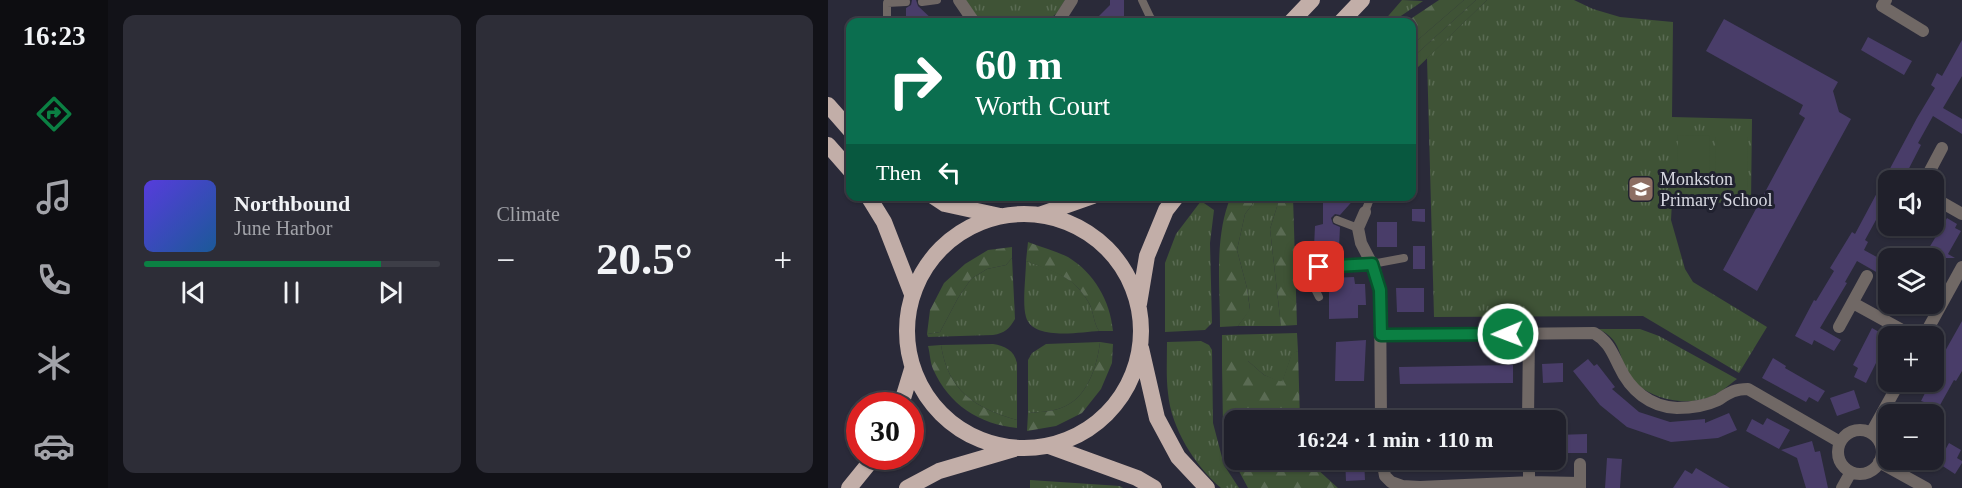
<!DOCTYPE html>
<html lang="en">
<head>
<meta charset="utf-8">
<style>
	:root { --surface:#20202b; --page:#2d2d37; --text:#f1f3f6; --muted:#a2a3a9; --line:#3d3e47; --accent:#0b8043 }
	body { margin:0; font-family:"Times New Roman",serif; background:var(--page); color:var(--text); height:100vh; display:flex; flex-direction:column; font-size:22px; white-space:nowrap }
	* { box-sizing:border-box; margin:0 }
	p { font-size:20px; color:var(--muted) }
	.icon { flex:none; width:33px; height:33px; fill:none; stroke:currentColor; stroke-width:2; stroke-linecap:round; stroke-linejoin:round }
	.map { position:relative; flex:1; overflow:hidden }
	.sheet { display:flex; flex-direction:column; gap:15px; padding:15px; background:#121218; width:720px }
	.sheet>* { flex:none }
	.top-card { position:absolute; left:18px; top:18px; width:570px; height:183px; border-radius:12px; box-shadow:0 2px 4px #0004,0 0 0 2px var(--line); background:#0b6e4f; color:#fff; overflow:hidden }
	.buttons { position:absolute; left:1050px; top:170px; display:grid; gap:12px }
	.buttons a { display:grid; place-items:center; width:66px; height:66px; border-radius:12px; background:var(--surface); box-shadow:0 2px 4px #0004,0 0 0 2px var(--line); font-size:30px }
	.speed { position:absolute; left:18px; top:392px; display:flex; gap:12px; font-size:30px; font-weight:700; text-align:center }
	.speed>* { display:grid; place-content:center; width:78px; height:78px; border-radius:50%; background:var(--surface); box-shadow:0 2px 4px #0004,0 0 0 2px var(--line); line-height:1 }
	.speed .limit { border:9px solid #d22; background:#fff; color:#111 }
	.pin { position:absolute; display:grid; place-items:center; width:51px; height:51px; color:#fff; margin:-26px; border-radius:12px; box-shadow:0 3px 9px #0006 }
	.me { position:absolute; width:66px; margin:-33px; rotate:269deg; stroke-linejoin:round; filter:drop-shadow(0 0 4px #0008) }
	.turn { display:flex; align-items:center; gap:21px; height:126px; padding:0 30px; font-size:27px }
	.turn .icon { width:78px; height:78px; stroke-width:2.5 }
	.turn b { display:block; font-size:42px; line-height:51px }
	.then { display:flex; align-items:center; height:57px; padding:0 30px; background:#0003; gap:12px; font-size:22px }
	.big { font-size:45px; font-weight:700; line-height:1.1 }
	.sheet .card { flex:1; display:flex; flex-direction:column; justify-content:center; gap:9px; min-width:0; padding:0 21px; border-radius:12px; background:var(--page) }
	.song { display:flex; align-items:center; gap:18px }
	.cover { width:72px; height:72px; border-radius:9px; background:linear-gradient(135deg,hsl(250 70% 55%),hsl(210 70% 35%)) }
	.played { height:6px; border-radius:3px; background:linear-gradient(90deg,var(--accent) 80%,var(--line) 80%) }
	.keys { display:flex; justify-content:space-around; direction:ltr }
	.heat { display:flex; justify-content:space-between; align-items:center; font-size:33px; direction:ltr }
	.sheet .tiles { flex:1; display:grid; gap:15px; grid-template-columns:repeat(2,1fr) }
	.trip { position:absolute; left:396px; top:410px; width:342px; height:60px; border-radius:12px; background:var(--surface); box-shadow:0 2px 4px #0004,0 0 0 2px var(--line); font-weight:700; line-height:60px; text-align:center }
	main { display:flex; flex:1; min-height:0 }
	.menu { display:flex; flex-direction:column; width:108px; justify-content:space-around; align-items:center; background:#0d0d11; color:var(--muted) }
	.menu .icon { width:42px; height:42px }
	.menu .on { color:var(--accent) }
	.menu b { font-size:27px; color:var(--text) }
	.map>svg:first-child { display:block }
</style>
</head>
<body>
<main>
<nav class="menu">
<b>16:23</b>
<svg class="icon on" aria-label="directions" viewBox="0 0 24 24"><path d="M12 3l9 9-9 9-9-9zM9 14v-3h6M13 9l2 2-2 2"/></svg>
<svg class="icon" aria-label="music" viewBox="0 0 24 24"><path d="M9 18V5l10-2v13"/><circle cx="6" cy="18" r="3"/><circle cx="16" cy="16" r="3"/></svg>
<svg class="icon" aria-label="phone" viewBox="0 0 24 24"><path d="M5 4h4l2 5-3 2q2 4 5 5l2-3 5 2v4C11 20 4 13 5 4z"/></svg>
<svg class="icon" aria-label="climate" viewBox="0 0 24 24"><path d="M12 3v18M4 7l16 10M4 17L20 7"/></svg>
<svg class="icon" aria-label="car" viewBox="0 0 24 24"><path d="M5 17H2v-5l4-1 3-4h7l3 4 3 1v5h-3M9 17h6M6 11h13"/><circle cx="7" cy="17" r="2"/><circle cx="17" cy="17" r="2"/></svg>
</nav>
<section class="sheet">
<div class="tiles">
<div class="card">
<div class="song"><i class="cover"></i><div><b>Northbound</b><p>June Harbor</p></div></div>
<div class="played"></div>
<div class="keys"><svg class="icon" aria-label="previous" viewBox="0 0 24 24"><path d="M18 5L8 12l10 7zM5 5v14"/></svg><svg class="icon" aria-label="pause" viewBox="0 0 24 24"><path d="M8 5v14M16 5v14"/></svg><svg class="icon" aria-label="next" viewBox="0 0 24 24"><path d="M6 5l10 7-10 7zM19 5v14"/></svg></div>
</div>
<div class="card"><p>Climate</p>
<div class="heat"><a>−</a><b class="big">20.5°</b><a>+</a></div>
</div>
</div>
</section>
<div class="map">
<svg width="1134" height="488" viewBox="0 0 1134 488">
	<defs>
		<pattern id="grass-tufts" width="24" height="20" patternUnits="userSpaceOnUse" patternTransform="scale(1.5)"><rect width="24" height="20" fill="#3f5336"/><path d="M3 7l-1-3M5 7V3M7 7l1-3M15 17l-1-3M17 17v-4M19 17l1-3" fill="none" stroke="#5a6b53"/></pattern>
		<pattern id="forest-firs" width="22" height="20" patternUnits="userSpaceOnUse" patternTransform="scale(1.5)"><rect width="22" height="20" fill="#3f5336"/><path d="M5 1l3.5 6h-7zM16 11l3.5 6h-7z" fill="#5a6b53"/></pattern>
	</defs>
	<rect width="100%" height="100%" fill="#2a2a39"/>
	<!-- grass -->
	<path fill="url(#grass-tufts)" d="M 136,0 L 237,0 L 229,13 L 218,22 L 156,22 L 144,12 Z
		M 574,0 L 595,1 L 564,22 L 555,22 Z
		M 636,0 L 648,0 L 584,58 L 584,45 Z
		M 659,0 L 746,0 L 765,9 L 792,17 L 845,22 L 844,117 L 924,119 L 923,203 L 844,202 L 843,220 L 857,269 L 865,282 L 939,327 L 911,373 L 815,316 L 606,317 L 599,58 Z
		M 430,197 L 452,197 L 442,229 L 453,326 L 410,326 L 422,309 L 419,288 L 409,250 L 417,214 Z
		M 373,201 L 386,210 L 382,243 L 384,323 L 377,330 L 337,332 L 337,263 L 348,234 Z
		M 184,258 L 187,319 C 181,329 177,333 165,335 L 100,337 L 99,334 L 112,332 L 130,298 L 143,279 L 159,269 L 178,265 Z
		M 198,261 C 226,271 246,276 261,303 C 266,312 265,322 271,331 C 252,332 205,341 198,317 C 194,304 198,275 198,261 Z
		M 770,329 L 812,329 L 831,336 L 909,379 C 901,385 892,393 882,397 C 857,407 818,399 802,376 C 789,356 795,340 770,329 Z
		M 469,333 L 470,351 L 464,354 L 454,383 L 436,375 L 420,361 L 394,364 L 394,335 Z
		M 373,341 L 381,345 L 384,350 L 385,423 L 396,465 L 411,488 L 393,488 C 367,466 343,428 340,393 C 338,377 339,359 339,342 Z
		M 272,342 C 269,367 259,399 233,408 C 223,412 210,412 200,413 L 200,360 L 204,353 L 218,344 Z
		M 165,344 C 177,346 186,350 189,363 L 189,420 C 147,408 120,391 113,345 Z
		M 202,480 L 292,486 L 295,488 L 202,488 Z"/>
	<!-- forest -->
	<path fill="url(#forest-firs)" d="M 611,0 L 636,0 L 584,45 L 584,22 L 578,22 Z
		M 648,0 L 659,0 L 584,73 L 584,58 Z
		M 403,196 L 430,197 L 417,214 L 409,250 L 419,288 L 422,310 L 410,326 L 392,327 C 392,285 386,237 403,196 Z
		M 452,197 L 465,197 L 469,325 L 453,326 L 442,229 Z
		M 200,242 C 213,247 228,251 240,257 C 266,273 282,300 285,331 L 271,331 C 265,322 266,312 261,303 C 246,276 226,272 198,261 Z
		M 184,247 L 184,258 L 178,265 L 159,269 L 143,279 L 130,298 L 112,332 L 99,334 L 102,310 L 116,283 L 137,264 L 160,250 Z
		M 272,342 L 285,344 L 284,363 L 273,389 L 254,413 L 228,426 L 199,431 L 200,413 C 210,412 223,412 233,408 C 259,399 269,367 272,342 Z
		M 113,345 C 120,391 147,408 189,420 L 189,428 C 151,424 121,405 105,369 C 102,362 102,353 100,346 Z
		M 470,351 L 472,420 L 406,420 L 406,459 L 478,459 L 510,488 L 420,488 L 404,458 L 395,429 L 394,364 L 402,357 L 420,361 L 436,375 L 454,382 L 464,353 Z"/>
	<!-- pitch -->
	<path fill="#3f5336" d="M 850,135 L 882,136 L 881,195 L 849,195 Z
		M 888,137 L 920,137 L 919,196 L 887,196 Z"/>
	<!-- building -->
	<path fill="#493d69" d="M 84,0 L 88,0 L 90,6 L 107,22 L 78,22 L 78,8 L 83,5 Z
		M 282,0 L 296,0 L 296,22 L 265,22 L 282,5 Z
		M 896,19 L 1010,82 L 1005,91 L 1011,112 L 1023,119 L 929,291 L 895,270 L 977,118 L 971,114 L 975,105 L 878,51 Z
		M 1040,37 L 1084,61 L 1076,75 L 1033,50 Z
		M 1134,40 L 1134,76 L 1115,108 L 1134,119 L 1134,134 L 1105,116 L 1090,143 L 1093,145 L 1075,180 L 1060,180 L 1060,212 L 1054,209 L 1037,240 L 1040,242 L 1036,250 L 1056,261 L 1050,273 L 1029,261 L 1017,282 L 1019,283 L 992,328 L 1013,340 L 1006,351 L 986,340 L 984,345 L 967,336 L 986,300 L 988,301 L 1006,271 L 1002,268 L 1024,232 L 1027,234 L 1089,118 L 1107,88 L 1103,85 L 1109,73 L 1114,76 Z
		M 495,196 L 529,196 L 512,215 L 507,214 L 503,218 L 505,224 L 512,227 L 511,247 L 486,247 L 487,226 L 495,224 Z
		M 584,209 L 597,209 L 597,222 L 584,221 Z
		M 1119,218 L 1129,224 L 1127,228 L 1133,231 L 1120,254 L 1127,258 L 1118,258 L 1116,261 L 1109,258 L 1095,258 Z
		M 549,222 L 569,222 L 569,247 L 549,247 Z
		M 585,246 L 597,246 L 597,269 L 585,269 Z
		M 526,277 L 527,284 L 537,284 L 538,305 L 530,305 L 530,318 L 501,319 L 501,278 Z
		M 568,288 L 596,288 L 596,312 L 569,312 Z
		M 1134,321 L 1134,371 L 1128,381 L 1126,380 L 1107,414 L 1089,414 L 1096,402 L 1093,401 L 1098,391 L 1095,390 L 1100,381 L 1106,381 L 1107,369 Z
		M 1044,328 L 1060,337 L 1060,349 L 1057,355 L 1053,353 L 1038,383 L 1026,377 L 1030,368 L 1025,365 Z
		M 538,340 L 536,381 L 507,381 L 508,342 Z
		M 945,358 L 958,366 L 957,368 L 997,391 L 990,402 L 981,397 L 978,402 L 934,378 Z
		M 760,359 L 766,366 L 769,364 L 787,387 L 784,389 L 811,412 L 842,422 L 877,419 L 877,423 L 901,413 L 909,430 L 890,438 L 843,442 L 799,427 L 772,405 L 745,371 Z
		M 735,363 L 735,382 L 715,383 L 714,364 Z
		M 685,365 L 685,383 L 572,384 L 571,367 Z
		M 1026,390 L 1032,408 L 1009,416 L 1002,398 Z
		M 939,418 L 962,430 L 951,449 L 918,431 L 924,419 L 935,425 Z
		M 759,434 L 759,453 L 728,453 L 728,435 Z
		M 984,441 L 987,452 L 992,451 L 1000,488 L 978,488 L 969,458 L 953,450 Z
		M 1121,443 L 1133,450 L 1129,458 L 1134,461 L 1134,463 L 1127,474 L 1110,463 Z
		M 779,458 L 794,459 L 792,488 L 777,488 Z
		M 517,459 L 536,459 L 537,480 L 518,481 Z
		M 868,468 L 902,488 L 845,488 L 857,470 L 864,474 Z"/>
	<g fill="none" stroke-linecap="round" stroke-linejoin="round">
		<!-- service -->
		<path stroke="#706865" stroke-width="8" d="M 314,0 L 322,17 L 326,22
			M 94,2 L 109,0
			M 59,22 L 59,3 L 78,2
			M 537,212 L 543,196
			M 509,220 L 530,228
			M 491,297 L 483,281 L 491,267 L 544,264 L 576,258"/>
		<!-- minor -->
		<path stroke="#706865" stroke-width="12" d="M 131,0 L 146,22
			M 1058,0 L 1054,6 L 1095,31
			M 230,22 L 244,0
			M 1097,180 L 1114,148
			M 1106,198 L 1134,214
			M 537,212 L 530,228 L 533,243 L 547,270 L 552,290 L 553,420
			M 1072,226 L 1073,225
			M 1025,303 L 1085,336
			M 1011,327 L 1039,276
			M 553,335 L 766,333 C 780,341 784,352 791,366 C 802,390 822,407 849,408 C 862,408 877,406 890,400 C 901,393 906,389 920,389 L 1012,442
			M 1096,336 L 1134,267
			M 700,420 L 701,334
			M1010 452a22 22 0 1 1 44 0a22 22 0 1 1-44 0Z
			M 1043,433 L 1072,381
			M 554,459 L 557,476 L 563,482 L 574,486 L 592,487 L 701,482 L 701,459
			M 1051,462 L 1098,488
			M 701,482 L 752,483 L 752,488
			M 752,483 L 752,464
			M 1014,488 L 1023,472"/>
		<!-- trunk -->
		<path stroke="#c2aea8" stroke-width="16" d="M 463,22 L 484,0
			M 513,22 L 534,0
			M 0,105 L 22,130
			M 0,145 L 22,170
			M 40,196 L 56,222 L 84,294
			M 105,196 L 117,204 L 172,216
			M79 331a117 117 0 1 1 234 0a117 117 0 1 1-234 0Z
			M 211,215 L 265,196
			M 311,304 L 319,256 L 338,210 L 349,196
			M 313,348 L 329,418 L 350,457 L 379,488
			M 73,405 L 84,369
			M 221,446 L 309,478 L 326,488
			M 21,488 L 47,456
			M 79,488 L 111,471 L 186,449"/>
	</g>
	<g fill="none" stroke-linecap="round" stroke-linejoin="round">
		<defs>
			<path id="route" d="M 491,267 L 544,264 L 552,290 L 553,335 L 680,334"/>
		</defs>
		<!-- route casing -->
		<use href="#route" stroke="#07532c" stroke-width="15"/>
		<!-- route -->
		<use href="#route" stroke="#0b8043" stroke-width="10"/>
	</g>
	<!-- icons -->
	<defs>
		<symbol id="school-square" viewBox="-11 -11 22 22"><rect x="-9" y="-9" width="18" height="18" rx="4" fill="#8d6e63" stroke="#20212f"/><path d="M0-5L7-2L0 1L-7-2ZM-4 1L0 2.5L4 1V4Q0 6-4 4Z" fill="#fff"/></symbol>
	</defs>
	<g fill-rule="evenodd">
		<use href="#school-square" x="798" y="174" width="30" height="30"/>
	</g>
	<g text-anchor="middle" dominant-baseline="central" stroke-width="6" stroke-linejoin="round" paint-order="stroke">
		<!-- poi labels -->
		<g font-size="18" fill="#d7d8e1" stroke="#20212f" text-anchor="start">
			<text x="832" y="179">Monkston<tspan x="832" dy="21">Primary School</tspan></text>
		</g>
	</g>
</svg>
<div class="buttons">
<a><svg class="icon" aria-label="sound" viewBox="0 0 24 24"><path d="M4 9h4l5-4v14l-5-4H4zM17 9q2 3 0 6"/></svg></a>
<a><svg class="icon" aria-label="layers" viewBox="0 0 24 24"><path d="M12 4l9 5-9 5-9-5zM3 14l9 5 9-5"/></svg></a>
<a>+</a>
<a>−</a>
</div>
<div class="speed"><div class="limit">30</div></div>
<div class="pin" style="left:491px;top:267px;background:#d93025"><svg class="icon" aria-label="arrive" viewBox="0 0 24 24"><path d="M6 21V4h12l-3 4 3 4H6"/></svg></div>
<svg class="me" style="left:680px;top:334px" viewBox="-20 -20 40 40"><circle r="17" fill="#0b8043" stroke="#fff" stroke-width="3"/><path d="M0-11L8 9 0 5-8 9z" fill="#fff"/></svg>
<div class="trip">16:24 · 1 min · 110 m</div>
<div class="top-card">
<div class="turn"><svg class="icon" aria-label="right" viewBox="0 0 24 24"><path d="M7 20v-9h11M14 6l5 5-5 5"/></svg><div><b>60 m</b>Worth Court</div></div>
<div class="then">Then<svg class="icon" aria-label="left" viewBox="0 0 24 24"><path d="M17 20v-9H6M10 6l-5 5 5 5"/></svg></div>
</div>
</div>
</main>
</body>
</html>
